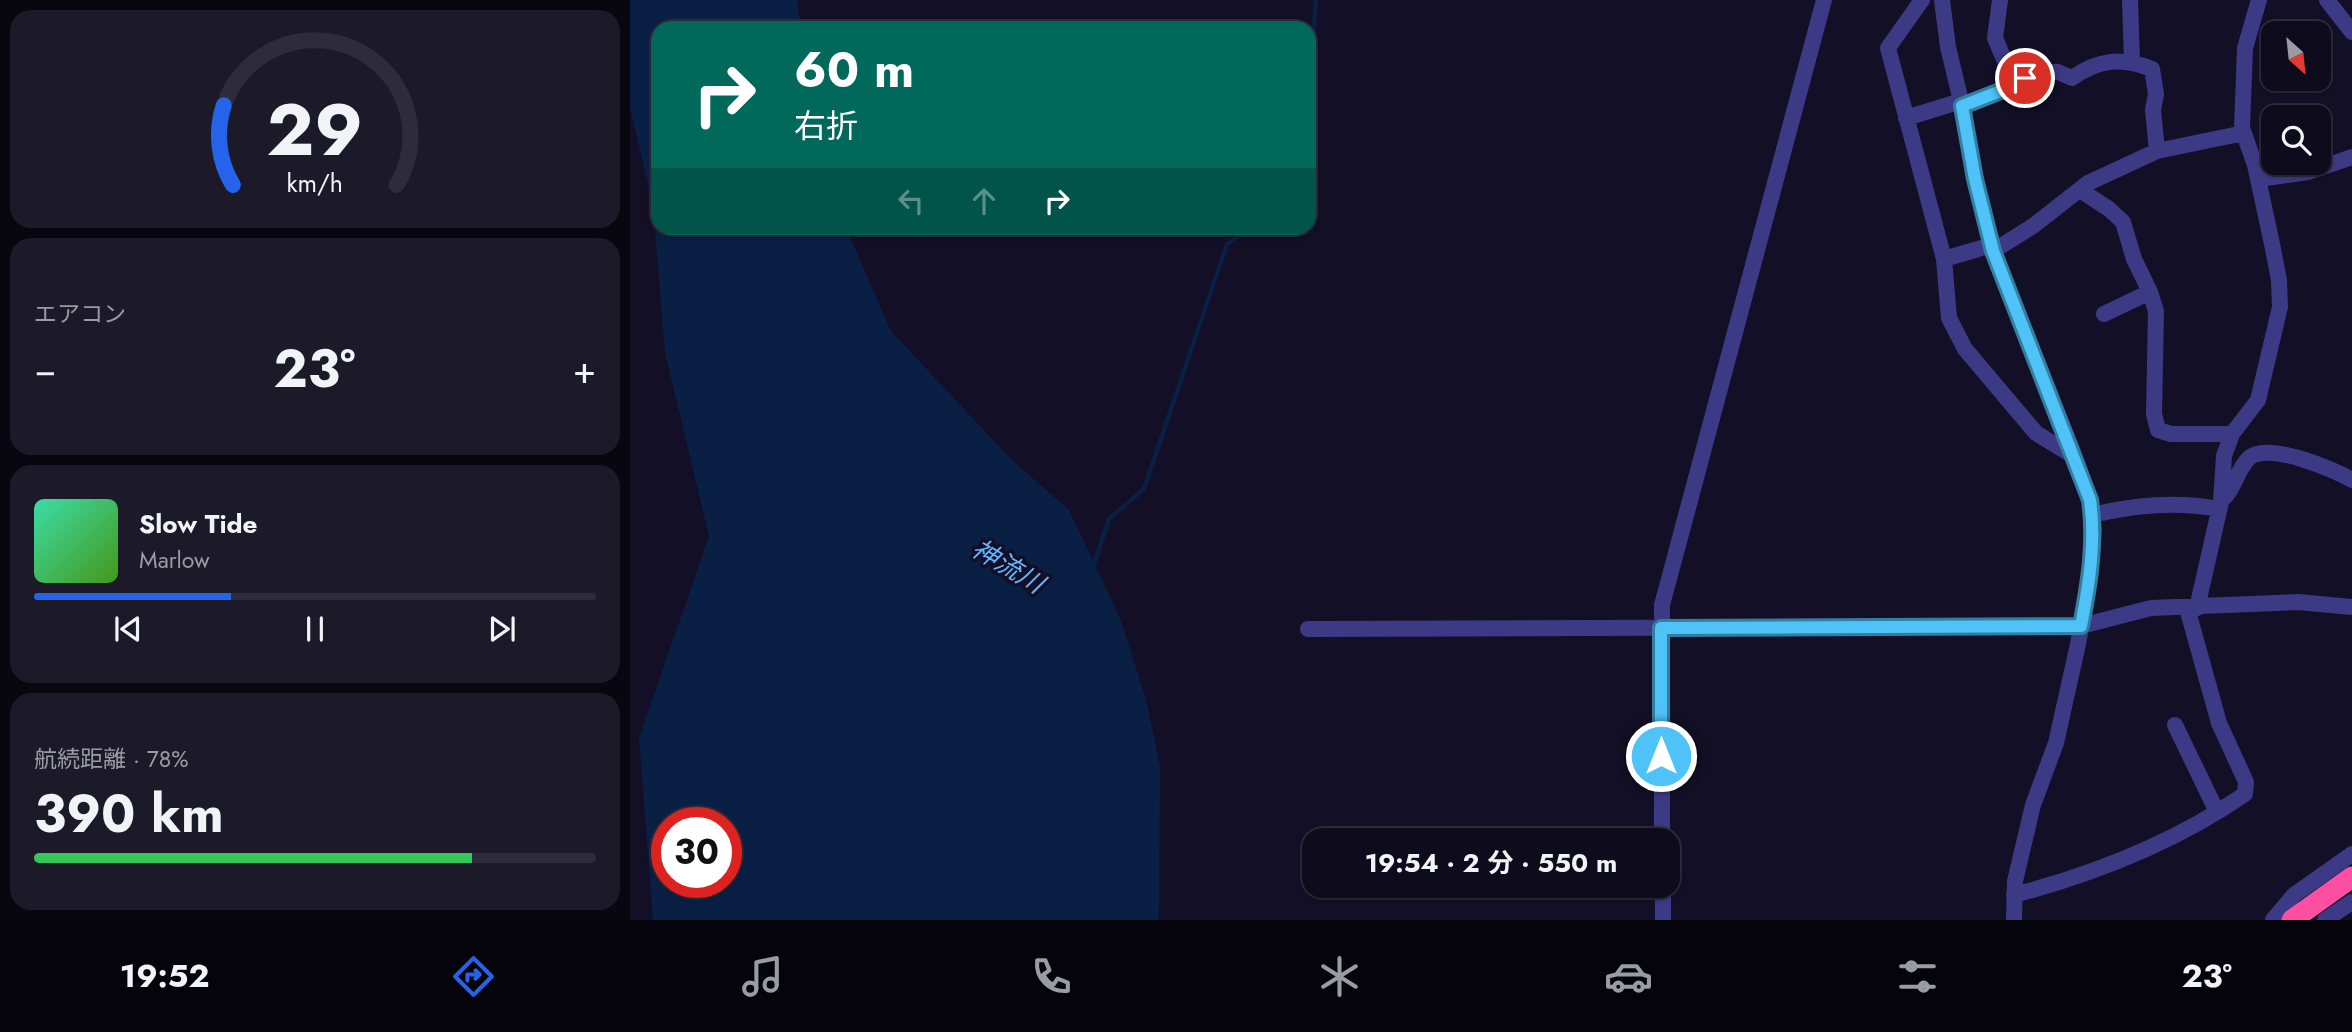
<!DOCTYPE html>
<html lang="ja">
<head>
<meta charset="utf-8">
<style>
	:root { --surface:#0e0b1c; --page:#1c1929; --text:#f1f3f6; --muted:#9b9ba3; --line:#2e2b3b; --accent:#2563eb }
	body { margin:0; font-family:Jost,"Noto Sans JP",sans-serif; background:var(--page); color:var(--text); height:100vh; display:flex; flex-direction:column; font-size:26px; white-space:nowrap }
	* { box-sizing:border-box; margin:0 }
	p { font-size:23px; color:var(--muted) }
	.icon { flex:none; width:38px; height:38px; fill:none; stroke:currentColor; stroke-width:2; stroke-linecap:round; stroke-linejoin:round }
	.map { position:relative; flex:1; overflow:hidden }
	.drawer { display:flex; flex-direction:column; gap:10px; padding:10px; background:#08060f; width:630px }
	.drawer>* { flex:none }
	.guide { position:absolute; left:21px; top:21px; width:665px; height:214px; border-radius:21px; box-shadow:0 2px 5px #0004,0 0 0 2px var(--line); background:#00695c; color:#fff; overflow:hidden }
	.needle { width:46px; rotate:153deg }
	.buttons { position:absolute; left:1631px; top:21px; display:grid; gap:14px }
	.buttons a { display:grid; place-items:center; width:70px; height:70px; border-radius:14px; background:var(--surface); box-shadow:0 2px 5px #0004,0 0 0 2px var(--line); font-size:35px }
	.speed { position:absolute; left:21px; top:807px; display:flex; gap:14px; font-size:35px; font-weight:700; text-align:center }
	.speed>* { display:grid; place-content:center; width:91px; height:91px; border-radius:50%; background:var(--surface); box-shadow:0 2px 5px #0004,0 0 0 2px var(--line); line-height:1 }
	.speed .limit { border:10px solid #d22; background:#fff; color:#111 }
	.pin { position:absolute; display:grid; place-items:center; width:60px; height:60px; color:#fff; margin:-30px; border:4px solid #fff; border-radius:50%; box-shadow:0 2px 7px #0007 }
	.me { position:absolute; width:77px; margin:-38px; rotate:0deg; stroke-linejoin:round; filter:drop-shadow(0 0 5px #0008) }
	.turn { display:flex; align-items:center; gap:24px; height:147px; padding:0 28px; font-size:32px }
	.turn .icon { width:91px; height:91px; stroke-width:2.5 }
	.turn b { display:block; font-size:49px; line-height:60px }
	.lanes { display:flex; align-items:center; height:66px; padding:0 28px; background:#0003; justify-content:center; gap:35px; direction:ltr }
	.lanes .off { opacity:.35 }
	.big { font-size:52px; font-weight:700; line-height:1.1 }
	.drawer .widget { flex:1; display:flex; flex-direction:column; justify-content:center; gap:10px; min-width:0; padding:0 24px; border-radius:21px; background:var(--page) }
	.drawer .dial { align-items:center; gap:0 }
	.dial svg { height:182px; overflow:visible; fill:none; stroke:var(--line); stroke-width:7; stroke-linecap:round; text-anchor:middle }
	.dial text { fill:var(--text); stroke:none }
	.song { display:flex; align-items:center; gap:21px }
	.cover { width:84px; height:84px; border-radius:10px; background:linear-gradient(135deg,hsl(160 70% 55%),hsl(100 70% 35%)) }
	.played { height:7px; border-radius:4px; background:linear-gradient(90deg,var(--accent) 35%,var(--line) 35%) }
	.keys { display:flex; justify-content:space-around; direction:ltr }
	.heat { display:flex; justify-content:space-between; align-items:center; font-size:38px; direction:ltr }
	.charge { height:10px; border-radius:5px; background:linear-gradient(90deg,#34c759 78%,var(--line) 0) }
	.trip { position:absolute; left:672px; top:828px; width:378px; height:70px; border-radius:21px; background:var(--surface); box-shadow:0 2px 5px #0004,0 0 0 2px var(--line); font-weight:700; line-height:70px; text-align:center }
	.dock { display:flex; height:112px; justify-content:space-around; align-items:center; background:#06040b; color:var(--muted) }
	.dock .icon { width:49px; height:49px }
	.dock .selected { color:var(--accent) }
	.dock b { font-size:32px; color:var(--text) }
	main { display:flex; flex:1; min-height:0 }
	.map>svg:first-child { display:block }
</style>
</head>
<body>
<main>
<section class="drawer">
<div class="widget dial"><svg viewBox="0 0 100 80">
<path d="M14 69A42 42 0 1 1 86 69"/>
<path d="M14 69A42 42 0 0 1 10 34" stroke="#2563eb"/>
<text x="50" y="56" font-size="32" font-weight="700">29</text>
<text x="50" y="72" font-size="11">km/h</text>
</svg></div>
<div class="widget"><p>エアコン</p>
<div class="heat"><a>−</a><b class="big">23°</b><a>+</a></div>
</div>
<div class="widget">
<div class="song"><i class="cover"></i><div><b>Slow Tide</b><p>Marlow</p></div></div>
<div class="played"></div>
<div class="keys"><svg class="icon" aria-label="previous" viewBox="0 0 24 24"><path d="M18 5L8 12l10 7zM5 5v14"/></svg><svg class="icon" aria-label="pause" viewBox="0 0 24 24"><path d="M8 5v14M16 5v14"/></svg><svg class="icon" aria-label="next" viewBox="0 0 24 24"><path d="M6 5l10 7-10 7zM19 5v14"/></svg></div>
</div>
<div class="widget"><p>航続距離 · 78%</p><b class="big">390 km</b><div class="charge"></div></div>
</section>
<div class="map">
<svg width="1722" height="920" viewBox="0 0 1722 920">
	<rect width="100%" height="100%" fill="#130f26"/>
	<!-- water -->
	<path fill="#0a1f44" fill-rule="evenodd" d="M 0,0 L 167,0 L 171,28 L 28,28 L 28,228 L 216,228 L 261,331 L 381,459 L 439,510 L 490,618 L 516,699 L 530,766 L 529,920 L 23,920 L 9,738 L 79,536 L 35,353 L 23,206 L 0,107 ZM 37,822 L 96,822 L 96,882 L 37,882 Z"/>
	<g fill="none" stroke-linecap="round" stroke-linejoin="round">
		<!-- stream -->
		<path stroke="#0a1f44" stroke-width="4.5" d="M 679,84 L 686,0
			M 463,567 L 479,519 L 514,489 L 597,244 L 620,228"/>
		<!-- minor -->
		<path stroke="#3d3a85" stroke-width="16" d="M 1292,0 L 1258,48 L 1314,259 L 1319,318 L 1335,349 L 1406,433 L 1445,457
			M 1312,0 L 1318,47 L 1330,97 L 1345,179 L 1363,251 L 1445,457 L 1460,500 L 1464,529 L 1459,585 L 1448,644 L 1426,743 L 1403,805 L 1385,881 L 1384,920
			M 1370,0 L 1365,38 L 1385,85
			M 1500,0 L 1502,61
			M 1697,0 L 1722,32
			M 1332,106 L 1415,72 L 1428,72 L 1442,78 C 1469,59 1492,57 1522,69 L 1526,94 L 1523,110 L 1527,151
			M 1276,118 L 1331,101
			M 1628,179 L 1678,172 L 1722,157
			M 1450,190 L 1479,209 L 1493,222 L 1504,259 L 1520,292 L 1526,311 L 1524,414 L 1528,430 L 1541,434 L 1602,434
			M 1363,251 L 1403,226 L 1458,183 L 1527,151 L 1614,133
			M 1314,259 L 1362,245
			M 1474,314 L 1520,292
			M 1591,501 C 1605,489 1606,472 1618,459 C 1635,440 1703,469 1722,480
			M 1462,515 C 1505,505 1545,501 1589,509
			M 1567,608 L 1591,502 L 1594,456 L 1602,434 L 1628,400 L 1650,307 L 1649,280 L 1642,244 L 1625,165 L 1612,128 L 1615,48 L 1629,0
			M 678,629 L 1451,626 L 1521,608 L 1668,602 L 1722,607
			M 1545,725 L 1587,812
			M 1032,840 L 1032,605 L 1194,0
			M 1033,886 L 1033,920
			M 1384,895 C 1464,874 1547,841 1615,794 L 1616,782 L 1589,723 L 1557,608
			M 1643,920 L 1664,895 L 1722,854
			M 1695,920 L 1722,902"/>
		<!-- highway -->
		<path stroke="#ff4fa3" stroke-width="21" d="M 1662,920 L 1722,877"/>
	</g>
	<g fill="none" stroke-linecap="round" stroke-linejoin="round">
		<defs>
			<path id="route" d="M 1031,756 L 1031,628 L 1451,626 C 1459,584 1466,543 1460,500 L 1363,251 L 1345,179 L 1332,106 L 1381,87 L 1395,78"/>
		</defs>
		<!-- route casing -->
		<use href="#route" stroke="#337fa1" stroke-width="18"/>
		<!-- route -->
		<use href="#route" stroke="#4fc3f7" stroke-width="12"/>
	</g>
	<g text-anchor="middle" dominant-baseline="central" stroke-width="7" stroke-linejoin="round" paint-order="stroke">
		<!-- water labels -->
		<g font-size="26" font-style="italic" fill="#62b6ff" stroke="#130f26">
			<text transform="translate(378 566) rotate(31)">神流川</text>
		</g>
	</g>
</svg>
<div class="buttons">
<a><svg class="needle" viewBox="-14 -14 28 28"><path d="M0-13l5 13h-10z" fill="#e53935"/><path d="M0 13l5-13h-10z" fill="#9b9ba3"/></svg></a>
<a><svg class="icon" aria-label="search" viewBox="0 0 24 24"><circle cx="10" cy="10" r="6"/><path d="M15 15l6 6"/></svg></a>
</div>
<div class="speed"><div class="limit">30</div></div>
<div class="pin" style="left:1395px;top:78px;background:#d93025"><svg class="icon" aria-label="arrive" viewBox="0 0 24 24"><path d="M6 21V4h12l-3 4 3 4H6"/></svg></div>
<svg class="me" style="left:1031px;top:756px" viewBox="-20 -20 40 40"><circle r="17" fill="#4fc3f7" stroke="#fff" stroke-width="3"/><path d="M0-11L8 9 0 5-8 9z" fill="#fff"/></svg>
<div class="trip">19:54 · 2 分 · 550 m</div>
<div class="guide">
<div class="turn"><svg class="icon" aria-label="right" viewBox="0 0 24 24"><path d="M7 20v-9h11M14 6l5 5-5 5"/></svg><div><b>60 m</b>右折</div></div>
<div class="lanes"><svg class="icon off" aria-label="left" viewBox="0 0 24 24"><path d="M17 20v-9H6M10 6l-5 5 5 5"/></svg><svg class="icon off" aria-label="ahead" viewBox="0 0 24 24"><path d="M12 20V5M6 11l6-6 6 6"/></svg><svg class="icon" aria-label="right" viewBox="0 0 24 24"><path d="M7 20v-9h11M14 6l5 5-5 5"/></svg></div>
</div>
</div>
</main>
<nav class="dock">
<b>19:52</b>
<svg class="icon selected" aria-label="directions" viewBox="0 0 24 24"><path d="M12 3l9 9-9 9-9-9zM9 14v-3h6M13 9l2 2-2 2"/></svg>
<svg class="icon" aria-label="music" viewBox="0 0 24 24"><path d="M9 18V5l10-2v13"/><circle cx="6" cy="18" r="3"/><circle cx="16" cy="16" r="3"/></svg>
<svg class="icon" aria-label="phone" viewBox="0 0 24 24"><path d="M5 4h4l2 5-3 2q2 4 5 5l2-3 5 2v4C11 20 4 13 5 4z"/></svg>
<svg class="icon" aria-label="climate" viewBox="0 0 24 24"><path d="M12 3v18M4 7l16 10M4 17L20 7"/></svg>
<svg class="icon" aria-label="car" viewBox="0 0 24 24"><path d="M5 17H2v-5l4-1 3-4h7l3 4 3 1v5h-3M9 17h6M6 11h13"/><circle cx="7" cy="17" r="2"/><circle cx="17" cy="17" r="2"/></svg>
<svg class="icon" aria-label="filters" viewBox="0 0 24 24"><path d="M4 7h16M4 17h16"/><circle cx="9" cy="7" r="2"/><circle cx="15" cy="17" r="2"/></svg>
<b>23°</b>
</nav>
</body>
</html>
